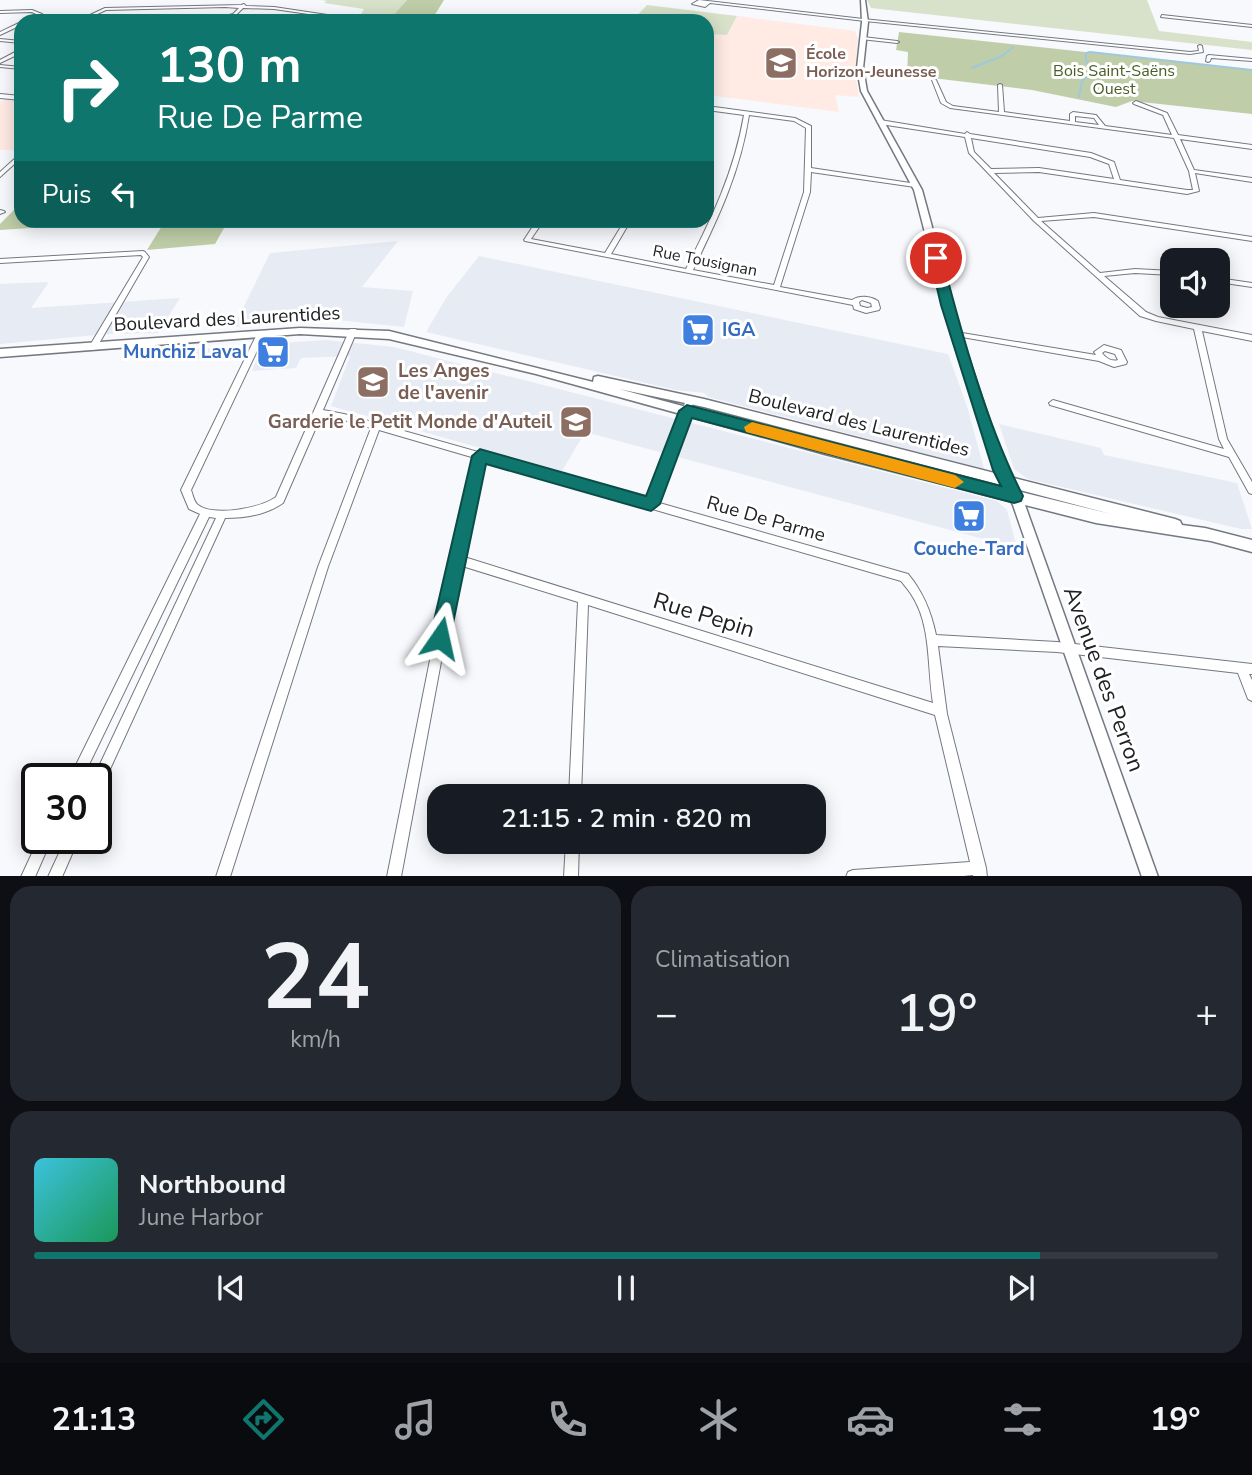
<!DOCTYPE html>
<html lang="fr">
<head>
<meta charset="utf-8">
<style>
	:root { --surface:#171b24; --page:#242831; --text:#f1f3f6; --muted:#9ea1a6; --line:#363941; --accent:#0f766e }
	body { margin:0; font-family:"Nunito Sans",sans-serif; background:var(--page); color:var(--text); height:100vh; display:flex; flex-direction:column; font-size:26px; white-space:nowrap }
	* { box-sizing:border-box; margin:0 }
	p { font-size:23px; color:var(--muted) }
	.icon { flex:none; width:38px; height:38px; fill:none; stroke:currentColor; stroke-width:2; stroke-linecap:round; stroke-linejoin:round }
	.map { position:relative; height:876px; overflow:hidden }
	.side { display:flex; flex-direction:column; gap:10px; padding:10px; background:#0d0f14; flex:1 }
	.side>* { flex:none }
	.banner { position:absolute; left:14px; top:14px; width:700px; height:214px; border-radius:21px; box-shadow:0 4px 18px #0003; background:#0f766e; color:#fff; overflow:hidden }
	.tools { position:absolute; left:1160px; top:248px; display:grid; gap:14px }
	.tools a { display:grid; place-items:center; width:70px; height:70px; border-radius:14px; background:var(--surface); box-shadow:0 4px 18px #0003; font-size:35px }
	.speed { position:absolute; left:21px; top:763px; display:flex; gap:14px; font-size:35px; font-weight:700; text-align:center }
	.speed>* { display:grid; place-content:center; width:91px; height:91px; border-radius:50%; background:var(--surface); box-shadow:0 4px 18px #0003; line-height:1 }
	.speed .limit { border:4px solid #111; border-radius:10px; background:#fff; color:#111 }
	.pin { position:absolute; display:grid; place-items:center; width:60px; height:60px; color:#fff; margin:-30px; border:4px solid #fff; border-radius:50%; box-shadow:0 2px 7px #0007 }
	.me { position:absolute; width:77px; margin:-38px; rotate:11deg; stroke-linejoin:round; filter:drop-shadow(0 0 5px #0008) }
	.turn { display:flex; align-items:center; gap:24px; height:147px; padding:0 28px; font-size:32px }
	.turn .icon { width:91px; height:91px; stroke-width:2.5 }
	.turn b { display:block; font-size:49px; line-height:60px }
	.then { display:flex; align-items:center; height:66px; padding:0 28px; background:#0003; gap:14px; font-size:26px }
	.big { font-size:52px; font-weight:600; line-height:1.1 }
	.side .tile { flex:1; display:flex; flex-direction:column; justify-content:center; gap:10px; min-width:0; padding:0 24px; border-radius:21px; background:var(--page) }
	.side .dial { align-items:center; gap:0 }
	.dial b { font-size:91px; line-height:1 }
	.song { display:flex; align-items:center; gap:21px }
	.cover { width:84px; height:84px; border-radius:10px; background:linear-gradient(135deg,hsl(190 70% 55%),hsl(150 70% 35%)) }
	.played { height:7px; border-radius:4px; background:linear-gradient(90deg,var(--accent) 85%,var(--line) 85%) }
	.keys { display:flex; justify-content:space-around; direction:ltr }
	.heat { display:flex; justify-content:space-between; align-items:center; font-size:38px; direction:ltr }
	.side .tiles { flex:1; display:grid; gap:10px; grid-template-columns:1fr 1fr }
	.tile:last-child { grid-column:span 2 }
	.trip { position:absolute; left:427px; top:784px; width:399px; height:70px; border-radius:21px; background:var(--surface); box-shadow:0 4px 18px #0003; font-weight:600; line-height:70px; text-align:center }
	.menu { display:flex; height:112px; justify-content:space-around; align-items:center; background:#090b0e; color:var(--muted) }
	.menu .icon { width:49px; height:49px }
	.menu .current { color:var(--accent) }
	.menu b { font-size:32px; color:var(--text) }
	.map>svg:first-child { display:block }
</style>
</head>
<body>
<div class="map">
<svg width="1252" height="877" viewBox="0 0 1252 877">
	<rect width="100%" height="100%" fill="#f8f9fd"/>
	<!-- built -->
	<path fill="#e7ebf4" d="M 398,241 L 362,287 L 413,291 L 404,327 L 337,320 L 234,327 L 270,253 Z
		M 479,256 L 948,354 L 967,406 L 984,469 L 708,397 L 704,393 L 676,390 L 426,332 L 446,298 Z
		M 49,282 L 31,308 L 180,298 L 158,333 L 107,334 L 0,344 L 0,284 Z
		M 326,340 L 394,347 L 997,501 L 1007,510 L 1017,548 L 585,432 L 562,471 L 331,406 L 350,356 L 301,358 L 296,368 L 252,371 L 259,354 L 187,360 L 192,349 Z
		M 999,424 L 1101,448 L 1104,455 L 1237,483 L 1252,529 L 1241,529 L 1028,479 L 1014,469 Z"/>
	<!-- education -->
	<path fill="#ffeae4" d="M 737,16 L 855,31 L 858,39 L 855,73 L 859,97 L 835,95 L 839,112 L 707,95 L 707,34 L 727,35 Z
		M 10,97 L 21,98 L 21,150 L 0,150 L 0,102 Z"/>
	<!-- green -->
	<path fill="#d8e1c9" d="M 321,0 L 407,0 L 388,21 L 357,21 L 364,9 L 324,3 L 327,1 Z
		M 867,0 L 1147,0 L 1159,31 L 1252,42 L 1252,50 L 871,8 Z
		M 647,5 L 737,16 L 727,35 L 707,34 L 707,21 L 632,21 Z"/>
	<!-- forest -->
	<path fill="#bfcea8" d="M 407,0 L 444,0 L 431,21 L 388,21 Z
		M 899,32 L 1252,70 L 1252,114 L 1132,101 L 1116,107 L 1032,90 L 907,75 L 908,52 L 896,50 Z
		M 21,203 L 21,220 L 138,221 L 0,230 L 0,224 Z
		M 165,221 L 165,220 L 228,221 L 215,244 L 147,250 Z"/>
	<g fill="none" stroke-linecap="round" stroke-linejoin="round">
		<!-- stream -->
		<path stroke="#9ec8de" stroke-width="2" d="M 1086,60 L 1086,53 L 1090,52 L 1252,70
			M 972,68 L 1002,56 L 1013,47
			M 1079,97 L 1082,81 L 1090,74 L 1087,62"/>
		<defs>
			<path id="minor" d="M 699,0 L 863,19 L 1190,52 L 1199,51 L 1198,46 L 1200,45 L 1202,46 L 1203,52 L 1190,54 L 865,21 L 710,3 L 705,7 L 692,4 Z
				M 244,4 L 246,6 L 274,7 L 334,16 L 331,21 L 327,21 L 329,17 L 274,9 L 243,8 L 235,16 L 214,21 L 207,21 L 233,14 L 239,8 L 225,7 L 106,10 L 82,21 L 77,21 L 105,8 L 241,5 Z
				M 32,10 L 42,14 L 28,21 L 23,21 L 36,14 L 32,12 L 0,13 L 0,11 Z
				M 1162,15 L 1252,25 L 1252,27 L 1161,17 Z
				M 21,22 L 21,25 L 0,35 L 0,32 Z
				M 863,37 L 897,41 L 899,42 L 897,43 L 861,39 Z
				M 0,39 L 21,41 L 21,43 L 0,41 Z
				M 19,50 L 21,50 L 21,53 L 0,63 L 0,60 Z
				M 1209,55 L 1252,59 L 1252,61 L 1211,58 L 1210,61 L 1208,62 L 1206,61 L 1207,56 Z
				M 0,65 L 21,67 L 21,69 L 0,67 Z
				M 934,79 L 936,80 L 946,102 L 953,106 L 999,112 L 998,85 L 1000,84 L 1002,85 L 1004,112 L 1070,121 L 1070,114 L 1073,112 L 1096,115 L 1105,126 L 1172,135 L 1163,115 L 1134,104 L 1133,103 L 1136,101 L 1167,113 L 1178,135 L 1252,145 L 1252,149 L 1180,139 L 1194,170 L 1252,178 L 1252,182 L 1195,173 L 1199,191 L 1187,194 L 1039,172 L 994,173 L 1038,218 L 1094,213 L 1252,237 L 1252,241 L 1094,217 L 1041,221 L 1100,273 L 1135,269 L 1172,271 L 1172,275 L 1135,273 L 1104,276 L 1146,312 L 1158,317 L 1252,335 L 1252,341 L 1202,331 L 1227,439 L 1252,482 L 1252,494 L 1249,493 L 1229,457 L 1050,405 L 1049,403 L 1053,400 L 1224,449 L 1219,439 L 1194,329 L 1156,321 L 1140,316 L 1034,221 L 969,153 L 965,137 L 880,124 L 877,122 L 880,120 L 965,134 L 967,132 L 970,134 L 1091,153 L 1114,162 L 1120,180 L 1187,190 L 1193,190 L 1189,171 L 1174,138 L 950,108 L 941,103 L 932,80 ZM 1075,116 L 1094,118 L 1099,125 L 1075,122 ZM 971,138 L 1090,157 L 1109,164 L 1114,179 L 1039,168 L 991,169 L 974,152 Z
				M 0,94 L 21,96 L 21,100 L 0,98 Z
				M 707,106 L 795,118 L 811,126 L 811,168 L 917,184 L 918,185 L 915,187 L 811,172 L 810,192 L 780,287 L 852,300 C 860,295 870,296 878,301 L 880,308 L 879,310 L 866,313 L 854,309 L 853,305 L 525,241 L 524,240 L 537,220 L 544,220 L 531,239 L 605,253 L 625,220 L 631,220 L 611,254 L 686,269 C 712,217 734,173 744,115 L 707,110 ZM 749,115 L 794,121 L 806,128 L 804,192 L 774,285 L 693,270 C 718,218 740,173 749,115 ZM 862,300 L 871,303 L 872,307 L 867,308 L 860,306 L 859,302 Z
				M 21,153 L 21,158 L 0,177 L 0,172 Z
				M 0,210 L 4,211 L 5,212 L 0,214 Z
				M 143,251 L 145,252 L 149,257 L 97,347 L 93,350 L 89,347 L 143,257 L 141,255 L 0,263 L 0,259 Z
				M 1218,278 L 1252,283 L 1252,287 L 1218,282 Z
				M 350,329 L 356,329 L 357,331 L 323,410 L 344,414 L 648,500 L 686,400 L 690,397 L 693,398 L 694,400 L 656,502 L 908,574 C 923,592 931,611 936,635 L 1057,642 L 1252,664 L 1252,674 L 1249,674 L 1252,680 L 1252,701 L 1248,699 L 1238,673 L 1057,652 L 938,646 L 947,714 L 986,868 L 987,877 L 973,877 L 973,875 L 954,877 L 846,877 L 848,872 L 853,870 L 970,862 L 935,715 L 588,605 L 581,796 L 569,796 L 578,602 L 459,565 L 401,877 L 387,877 L 450,559 L 475,458 L 379,430 L 328,567 L 230,877 L 216,877 L 318,567 L 371,428 L 344,420 L 321,416 L 283,503 C 266,515 245,518 225,518 L 100,791 L 96,793 L 96,779 L 93,779 L 216,518 L 209,517 L 82,779 L 69,779 L 200,514 L 189,509 L 181,490 L 257,334 L 261,332 L 265,334 L 191,490 C 193,495 194,502 198,505 C 214,517 261,508 276,497 ZM 483,460 L 901,581 C 904,585 908,589 911,594 C 932,625 927,668 933,703 L 461,556 Z
				M 953,332 L 956,332 L 1096,355 L 1094,352 L 1104,345 L 1121,350 L 1127,362 L 1126,364 L 1114,367 L 1099,361 L 956,336 L 953,336 L 952,334 ZM 1105,351 L 1115,354 L 1118,360 C 1112,362 1106,358 1102,353 Z
				M 39,838 L 52,838 L 35,877 L 21,877 Z
				M 66,838 L 79,838 L 62,877 L 48,877 Z
				M 566,842 L 579,842 L 578,877 L 564,877 Z"/>
			<path id="tertiary" d="M 861,0 L 865,0 L 868,22 L 863,68 L 867,91 L 922,190 L 961,334 L 1006,470 L 1025,505 L 1158,877 L 1142,877 L 1013,505 L 996,470 L 951,334 L 914,190 L 861,91 L 857,68 L 862,22 Z"/>
			<path id="secondary" d="M 300,328 L 389,331 L 593,382 L 594,377 L 598,376 L 704,399 L 1175,519 L 1180,521 L 1182,525 L 1205,528 L 1252,540 L 1252,552 L 1211,541 L 1096,523 L 825,454 L 536,374 L 389,339 L 300,334 L 0,357 L 0,349 ZM 619,389 L 704,407 L 1111,514 L 825,444 Z"/>
		</defs>
		<!-- minor casing -->
		<use href="#minor" stroke="#747880" stroke-width="2"/>
		<!-- tertiary casing -->
		<use href="#tertiary" stroke="#747880" stroke-width="3"/>
		<!-- secondary casing -->
		<use href="#secondary" stroke="#747880" stroke-width="3"/>
		<!-- minor -->
		<use href="#minor" fill="#fff" fill-rule="evenodd"/>
		<!-- tertiary -->
		<use href="#tertiary" fill="#fff" fill-rule="evenodd"/>
		<!-- secondary -->
		<use href="#secondary" fill="#fff" fill-rule="evenodd"/>
	</g>
	<!-- route -->
	<path fill="#0f766e" stroke="#0a4d48" stroke-width="2" d="M 936,255 L 942,258 C 962,335 987,426 1023,496 L 1021,501 L 1014,503 L 692,418 L 660,504 L 651,511 L 486,464 L 450,638 L 447,645 L 440,647 L 433,645 L 430,638 L 472,456 L 480,449 L 646,496 L 679,411 L 687,405 L 1001,486 L 993,470 L 941,305 L 930,258 Z"/>
	<!-- slow -->
	<path fill="#f59e0b" d="M 752,422 L 955,475 L 964,482 L 955,488 L 746,432 L 744,427 Z"/>
	<!-- icons -->
	<defs>
		<symbol id="school-square" viewBox="-11 -11 22 22"><rect x="-9" y="-9" width="18" height="18" rx="4" fill="#8d6e63" stroke="#fff"/><path d="M0-5L7-2L0 1L-7-2ZM-4 1L0 2.5L4 1V4Q0 6-4 4Z" fill="#fff"/></symbol>
		<symbol id="supermarket-square" viewBox="-11 -11 22 22"><rect x="-9" y="-9" width="18" height="18" rx="4" fill="#3f7fe0" stroke="#fff"/><path d="M-6-5.5h2.5l.6 2H6L4.5 2H-2.5L-4.4-4H-6ZM-1.5 3.2a1.3 1.3 0 1 0 .1 0ZM3 3.2a1.3 1.3 0 1 0 .1 0Z" fill="#fff"/></symbol>
	</defs>
	<g fill-rule="evenodd">
		<use href="#school-square" x="762" y="44" width="38" height="38"/>
		<use href="#supermarket-square" x="679" y="311" width="38" height="38"/>
		<use href="#supermarket-square" x="254" y="333" width="38" height="38"/>
		<use href="#school-square" x="354" y="363" width="38" height="38"/>
		<use href="#school-square" x="557" y="403" width="38" height="38"/>
		<use href="#supermarket-square" x="950" y="497" width="38" height="38"/>
	</g>
	<g text-anchor="middle" dominant-baseline="central" stroke-width="6" stroke-linejoin="round" paint-order="stroke">
		<!-- far-education labels -->
		<g font-size="16" font-weight="bold" fill="#785e54" stroke="#fff" text-anchor="start">
			<text x="806" y="54">École<tspan x="806" dy="18">Horizon-Jeunesse</tspan></text>
		</g>
		<!-- far-park labels -->
		<g font-size="16" fill="#4a5d25" stroke="#fff">
			<text x="1114" y="71">Bois Saint-Saëns<tspan x="1114" dy="18">Ouest</tspan></text>
		</g>
		<!-- far-street labels -->
		<g font-size="16" fill="#202125" stroke="#fff">
			<text transform="translate(705 261) rotate(11)">Rue Tousignan</text>
		</g>
		<!-- street labels -->
		<g font-size="19" fill="#202125" stroke="#fff">
			<text transform="translate(227 319) rotate(-3)">Boulevard des Laurentides</text>
			<text transform="translate(859 423) rotate(14)">Boulevard des Laurentides</text>
			<text transform="translate(766 519) rotate(16)">Rue De Parme</text>
		</g>
		<!-- shop labels -->
		<g font-size="19" font-weight="bold" fill="#366cbe" stroke="#fff" text-anchor="start">
			<text x="722" y="330">IGA</text>
			<text x="248" y="352" text-anchor="end">Munchiz Laval</text>
			<text x="969" y="549" text-anchor="middle">Couche-Tard</text>
		</g>
		<!-- education labels -->
		<g font-size="19" font-weight="bold" fill="#785e54" stroke="#fff" text-anchor="start">
			<text x="398" y="371">Les Anges<tspan x="398" dy="22">de l'avenir</tspan></text>
			<text x="552" y="422" text-anchor="end">Garderie le Petit Monde d'Auteil</text>
		</g>
		<!-- near-street labels -->
		<g font-size="23" fill="#202125" stroke="#fff">
			<text transform="translate(704 615) rotate(17)">Rue Pepin</text>
			<text transform="translate(1104 679) rotate(70)">Avenue des Perron</text>
		</g>
	</g>
</svg>
<div class="tools">
<a><svg class="icon" aria-label="sound" viewBox="0 0 24 24"><path d="M4 9h4l5-4v14l-5-4H4zM17 9q2 3 0 6"/></svg></a>
</div>
<div class="speed"><div class="limit">30</div></div>
<div class="pin" style="left:936px;top:258px;background:#d93025"><svg class="icon" aria-label="arrive" viewBox="0 0 24 24"><path d="M6 21V4h12l-3 4 3 4H6"/></svg></div>
<svg class="me" style="left:440px;top:638px" viewBox="-20 -20 40 40"><path d="M0-17L14 15 0 8-14 15z" fill="#0f766e" stroke="#fff" stroke-width="4"/></svg>
<div class="trip">21:15 · 2 min · 820 m</div>
<div class="banner">
<div class="turn"><svg class="icon" aria-label="right" viewBox="0 0 24 24"><path d="M7 20v-9h11M14 6l5 5-5 5"/></svg><div><b>130 m</b>Rue De Parme</div></div>
<div class="then">Puis<svg class="icon" aria-label="left" viewBox="0 0 24 24"><path d="M17 20v-9H6M10 6l-5 5 5 5"/></svg></div>
</div>
</div>
<section class="side">
<div class="tiles">
<div class="tile dial"><b>24</b><p>km/h</p></div>
<div class="tile"><p>Climatisation</p>
<div class="heat"><a>−</a><b class="big">19°</b><a>+</a></div>
</div>
<div class="tile">
<div class="song"><i class="cover"></i><div><b>Northbound</b><p>June Harbor</p></div></div>
<div class="played"></div>
<div class="keys"><svg class="icon" aria-label="previous" viewBox="0 0 24 24"><path d="M18 5L8 12l10 7zM5 5v14"/></svg><svg class="icon" aria-label="pause" viewBox="0 0 24 24"><path d="M8 5v14M16 5v14"/></svg><svg class="icon" aria-label="next" viewBox="0 0 24 24"><path d="M6 5l10 7-10 7zM19 5v14"/></svg></div>
</div>
</div>
</section>
<nav class="menu">
<b>21:13</b>
<svg class="icon current" aria-label="directions" viewBox="0 0 24 24"><path d="M12 3l9 9-9 9-9-9zM9 14v-3h6M13 9l2 2-2 2"/></svg>
<svg class="icon" aria-label="music" viewBox="0 0 24 24"><path d="M9 18V5l10-2v13"/><circle cx="6" cy="18" r="3"/><circle cx="16" cy="16" r="3"/></svg>
<svg class="icon" aria-label="phone" viewBox="0 0 24 24"><path d="M5 4h4l2 5-3 2q2 4 5 5l2-3 5 2v4C11 20 4 13 5 4z"/></svg>
<svg class="icon" aria-label="climate" viewBox="0 0 24 24"><path d="M12 3v18M4 7l16 10M4 17L20 7"/></svg>
<svg class="icon" aria-label="car" viewBox="0 0 24 24"><path d="M5 17H2v-5l4-1 3-4h7l3 4 3 1v5h-3M9 17h6M6 11h13"/><circle cx="7" cy="17" r="2"/><circle cx="17" cy="17" r="2"/></svg>
<svg class="icon" aria-label="filters" viewBox="0 0 24 24"><path d="M4 7h16M4 17h16"/><circle cx="9" cy="7" r="2"/><circle cx="15" cy="17" r="2"/></svg>
<b>19°</b>
</nav>
</body>
</html>
